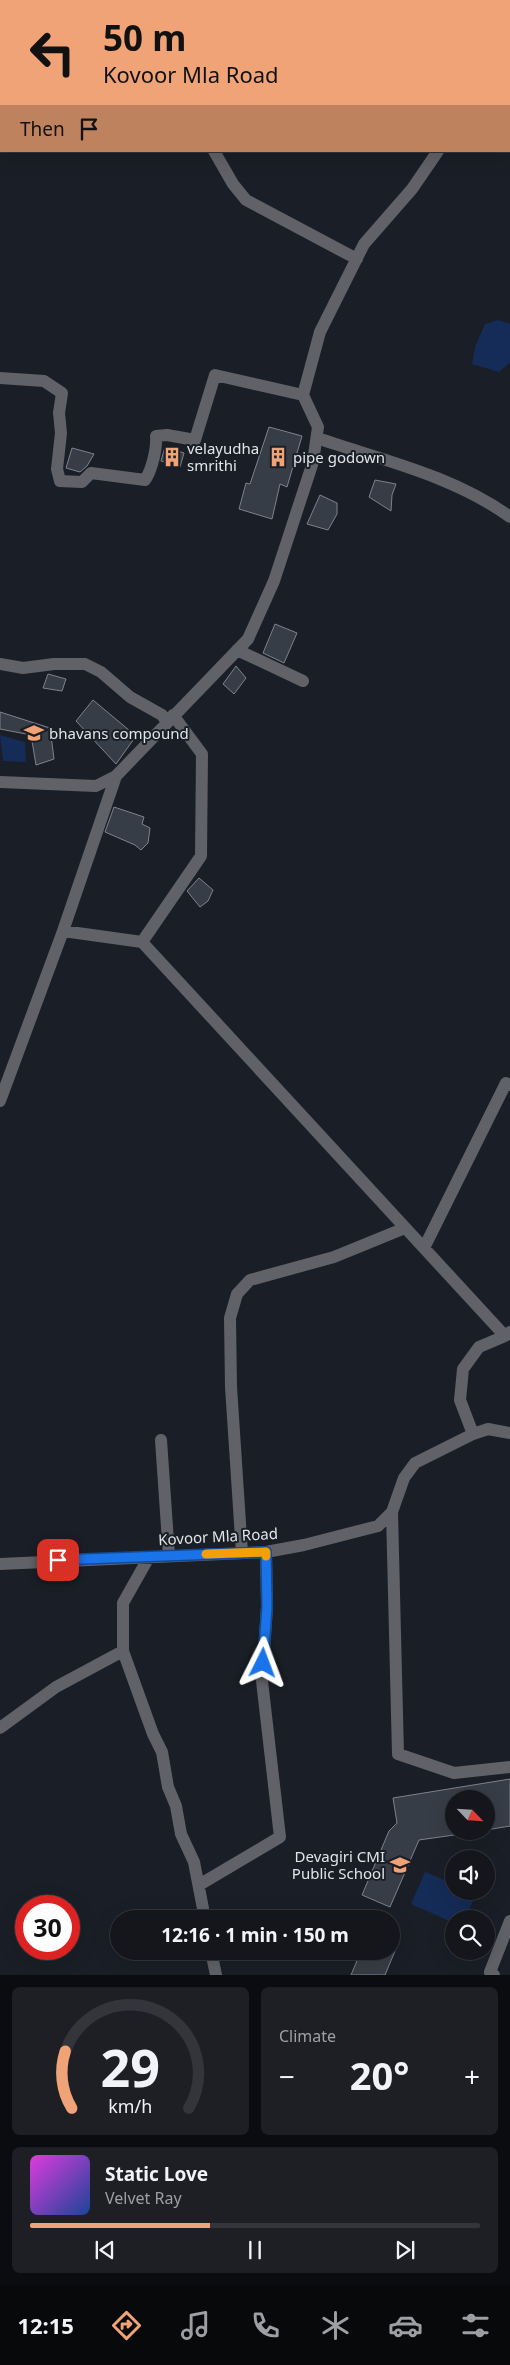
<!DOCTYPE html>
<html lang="en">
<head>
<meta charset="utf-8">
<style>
	:root { --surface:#14161c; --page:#1d1f25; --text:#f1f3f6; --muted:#9d9fa3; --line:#33353b; --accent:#efa376 }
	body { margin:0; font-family:"Noto Sans",sans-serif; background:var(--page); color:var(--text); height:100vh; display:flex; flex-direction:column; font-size:19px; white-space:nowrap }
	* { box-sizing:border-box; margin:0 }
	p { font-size:16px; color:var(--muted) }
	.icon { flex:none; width:28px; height:28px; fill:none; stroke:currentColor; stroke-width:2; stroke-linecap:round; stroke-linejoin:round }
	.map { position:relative; height:1975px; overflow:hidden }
	.side { display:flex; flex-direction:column; gap:12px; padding:12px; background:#0b0c0f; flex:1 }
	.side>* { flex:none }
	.top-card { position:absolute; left:0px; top:0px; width:510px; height:152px; box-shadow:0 5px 20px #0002,0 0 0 1px var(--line); background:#efa376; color:#111; overflow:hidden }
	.needle { width:32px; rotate:115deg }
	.fabs { position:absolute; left:445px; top:1790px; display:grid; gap:10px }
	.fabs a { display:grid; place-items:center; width:50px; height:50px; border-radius:50%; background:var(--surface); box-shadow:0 5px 20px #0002,0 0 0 1px var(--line); font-size:25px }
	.speed { position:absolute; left:15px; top:1895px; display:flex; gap:10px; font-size:25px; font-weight:700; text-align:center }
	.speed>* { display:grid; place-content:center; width:65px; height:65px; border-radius:50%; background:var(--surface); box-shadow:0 5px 20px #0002,0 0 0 1px var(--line); line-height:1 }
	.speed .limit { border:8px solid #d22; background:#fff; color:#111 }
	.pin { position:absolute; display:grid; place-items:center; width:42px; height:42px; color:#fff; margin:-21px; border-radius:10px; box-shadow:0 2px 8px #0006 }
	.me { position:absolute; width:55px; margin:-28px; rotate:3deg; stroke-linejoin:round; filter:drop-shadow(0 0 4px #0008) }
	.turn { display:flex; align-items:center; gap:18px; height:105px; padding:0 20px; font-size:22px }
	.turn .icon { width:65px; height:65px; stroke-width:2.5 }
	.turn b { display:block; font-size:35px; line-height:42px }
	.then { display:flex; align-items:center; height:48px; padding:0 20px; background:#0003; gap:10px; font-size:19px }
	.big { font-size:38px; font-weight:700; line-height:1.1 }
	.side .card { flex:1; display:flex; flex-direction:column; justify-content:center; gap:8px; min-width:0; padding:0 18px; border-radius:8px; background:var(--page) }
	.side .dial { align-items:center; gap:0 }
	.dial svg { height:130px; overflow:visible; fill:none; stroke:var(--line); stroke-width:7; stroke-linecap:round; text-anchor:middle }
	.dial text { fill:var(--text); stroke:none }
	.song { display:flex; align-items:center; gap:15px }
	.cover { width:60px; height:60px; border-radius:8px; background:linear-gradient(135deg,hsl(300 70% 55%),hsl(220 70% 35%)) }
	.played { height:5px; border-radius:2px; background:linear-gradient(90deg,var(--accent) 40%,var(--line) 40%) }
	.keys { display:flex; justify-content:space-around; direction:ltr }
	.heat { display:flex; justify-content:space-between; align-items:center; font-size:28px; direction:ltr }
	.side .tiles { flex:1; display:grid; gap:12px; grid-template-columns:1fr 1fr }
	.card:last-child { grid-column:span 2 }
	.trip { position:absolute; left:110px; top:1910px; width:290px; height:50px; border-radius:25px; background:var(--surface); box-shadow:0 5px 20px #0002,0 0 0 1px var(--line); font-weight:700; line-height:50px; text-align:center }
	.menu { display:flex; height:80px; justify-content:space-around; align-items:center; background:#08090b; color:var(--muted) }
	.menu .icon { width:35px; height:35px }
	.menu .current { color:var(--accent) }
	.menu b { font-size:22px; color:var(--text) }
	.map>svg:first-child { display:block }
</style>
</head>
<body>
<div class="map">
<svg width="510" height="1975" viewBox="0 0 510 1975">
	<rect width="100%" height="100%" fill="#1a1e26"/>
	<!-- green -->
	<path fill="#152c58" d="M 498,320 L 510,324 L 510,362 L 499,372 L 472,364 L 475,347 L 485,324 Z
		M 0,735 L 25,742 L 26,762 L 3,761 Z
		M 425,1872 L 454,1884 L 454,1891 L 469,1891 L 476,1894 L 465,1919 L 454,1919 L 454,1923 L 411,1904 Z"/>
	<!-- building -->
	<path fill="#373d46" stroke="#7d838d" d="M 269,427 L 302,436 L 287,487 L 280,484 L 272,519 L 239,509 L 246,483 L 250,484 Z
		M 165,447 L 184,453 L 180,467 L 161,461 Z
		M 72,448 L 94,454 L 87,466 L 80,472 L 66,468 Z
		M 375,480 L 396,484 L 392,495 L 391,511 L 369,497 Z
		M 320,495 L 337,503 L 337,514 L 328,530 L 307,524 Z
		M 275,624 L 297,633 L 284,663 L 263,653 Z
		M 236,666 L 246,678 L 234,694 L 223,684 Z
		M 48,674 L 66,679 L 62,691 L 43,688 Z
		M 93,700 L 136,736 L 116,764 L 76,721 Z
		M 0,712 L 50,728 L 54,759 L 36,765 L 31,735 L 0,729 Z
		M 114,807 L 144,817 L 142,824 L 150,828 L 148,843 L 141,850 L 135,845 L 105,832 Z
		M 199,878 L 213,890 L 208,901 L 200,907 L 187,891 Z
		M 510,1779 L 510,1826 L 486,1830 L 486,1799 L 454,1799 L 454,1835 L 419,1840 L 390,1907 L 362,1895 L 389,1831 L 397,1823 L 393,1798 Z
		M 361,1951 L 395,1951 L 385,1975 L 351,1975 Z"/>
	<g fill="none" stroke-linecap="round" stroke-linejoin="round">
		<!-- minor -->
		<path stroke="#606267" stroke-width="12" d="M 81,0 L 82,1
			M 368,1 L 368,0
			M 509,66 L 510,67
			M 214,151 L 233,184 L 246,200 L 357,259
			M 0,378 L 44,381 L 62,393 L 59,413 L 61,433 L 57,469 L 60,481 L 82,482 L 91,473 L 145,480 C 152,470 157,448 156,436 L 167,435 L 195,440 L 215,375 L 303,395
			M 317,438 C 382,460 454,476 510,517
			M 237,650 L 303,681
			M 0,664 L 23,668 L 54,664 L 85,664 L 101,672 L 130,697 L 162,715 L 167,722
			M 173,715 L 202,754 L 201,856 L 142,942 L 505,1336 L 510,1332
			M 0,782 L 96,786 L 116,776 L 248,639 L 274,581 L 313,462 L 318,427 L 303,395 L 320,332 L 364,244 L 412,189 L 438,151
			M 63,931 L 116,776
			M 0,1101 L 63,931 L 142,942
			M 424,1248 L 506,1083 L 510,1085
			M 473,1434 L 460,1400 L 463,1369 L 479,1347 L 505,1336
			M 161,1440 L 169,1556
			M 392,1512 L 398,1754 L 454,1773 L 510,1767
			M 242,1553 L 231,1387 L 230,1318 L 237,1294 L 250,1280 L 334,1257 L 405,1228
			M 0,1564 L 266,1552 L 304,1545 L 378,1526 L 392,1512 L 404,1478 L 415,1463 L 473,1434 L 488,1429 L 510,1433
			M 123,1651 L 123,1603 L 149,1557
			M 0,1728 L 56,1687 L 123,1651 L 153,1734 L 162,1752 L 168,1787 L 176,1806 L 181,1834 L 194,1862 L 205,1919
			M 199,1885 L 280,1837 L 262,1681 L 267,1607 L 266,1552
			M 211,1951 L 216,1975
			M 494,1975 L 490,1972 L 510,1921"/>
	</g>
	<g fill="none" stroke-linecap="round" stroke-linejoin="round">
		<defs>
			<path id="route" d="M 58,1560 L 266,1552 L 267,1607 L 263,1663"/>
		</defs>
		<!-- route casing -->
		<use href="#route" stroke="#114b97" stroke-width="12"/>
		<!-- route -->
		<use href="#route" stroke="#1a73e8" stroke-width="9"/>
		<!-- slow -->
		<path stroke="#f59e0b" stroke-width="9" d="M 206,1554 L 266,1552 L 266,1556"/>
	</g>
	<!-- icons -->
	<defs>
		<symbol id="building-bare" viewBox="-9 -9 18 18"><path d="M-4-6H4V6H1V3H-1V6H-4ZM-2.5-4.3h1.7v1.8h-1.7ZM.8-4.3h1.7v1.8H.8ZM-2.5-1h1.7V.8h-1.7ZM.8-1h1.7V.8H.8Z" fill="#efa376" stroke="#1a1e26" stroke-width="2.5" paint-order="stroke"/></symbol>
		<symbol id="school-bare" viewBox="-9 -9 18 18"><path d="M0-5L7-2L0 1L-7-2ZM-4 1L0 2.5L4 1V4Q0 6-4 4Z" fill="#efa376" stroke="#1a1e26" stroke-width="2.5" paint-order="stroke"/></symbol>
	</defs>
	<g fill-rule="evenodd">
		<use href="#building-bare" x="158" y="443" width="28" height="28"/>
		<use href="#building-bare" x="264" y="443" width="28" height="28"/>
		<use href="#school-bare" x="20" y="719" width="28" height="28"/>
		<use href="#school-bare" x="386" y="1851" width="28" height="28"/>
	</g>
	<g text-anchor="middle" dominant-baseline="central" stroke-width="4" stroke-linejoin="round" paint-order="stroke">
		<!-- poi labels -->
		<g font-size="15" fill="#e1e5ea" stroke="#1a1e26" text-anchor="start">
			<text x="187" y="448">velayudha<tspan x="187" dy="17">smrithi</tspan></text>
			<text x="293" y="457">pipe godown</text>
			<text x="49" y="733">bhavans compound</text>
			<text x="385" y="1856" text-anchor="end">Devagiri CMI<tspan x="385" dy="17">Public School</tspan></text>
		</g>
		<!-- street labels -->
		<g font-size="15" fill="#e1e5ea" stroke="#1a1e26">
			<text transform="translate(218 1536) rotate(-3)">Kovoor Mla Road</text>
		</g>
	</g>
</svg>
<div class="fabs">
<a><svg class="needle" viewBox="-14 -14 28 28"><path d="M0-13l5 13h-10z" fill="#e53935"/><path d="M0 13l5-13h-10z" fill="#9d9fa3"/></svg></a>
<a><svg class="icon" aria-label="sound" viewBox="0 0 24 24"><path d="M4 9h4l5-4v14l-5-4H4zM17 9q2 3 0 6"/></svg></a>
<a><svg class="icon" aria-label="search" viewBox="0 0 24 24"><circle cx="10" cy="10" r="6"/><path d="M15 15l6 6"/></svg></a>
</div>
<div class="speed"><div class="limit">30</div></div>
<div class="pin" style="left:58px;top:1560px;background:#d93025"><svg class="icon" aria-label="arrive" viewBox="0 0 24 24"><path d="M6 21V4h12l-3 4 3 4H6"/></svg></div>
<svg class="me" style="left:263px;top:1663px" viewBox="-20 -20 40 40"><path d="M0-17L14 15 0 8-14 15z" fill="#1a73e8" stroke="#fff" stroke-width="4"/></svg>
<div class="trip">12:16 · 1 min · 150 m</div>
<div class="top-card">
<div class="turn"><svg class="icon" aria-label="left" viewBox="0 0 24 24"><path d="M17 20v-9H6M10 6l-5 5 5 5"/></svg><div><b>50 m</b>Kovoor Mla Road</div></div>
<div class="then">Then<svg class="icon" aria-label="arrive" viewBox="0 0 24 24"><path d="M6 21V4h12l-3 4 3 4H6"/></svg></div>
</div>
</div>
<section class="side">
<div class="tiles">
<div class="card dial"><svg viewBox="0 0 100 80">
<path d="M14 69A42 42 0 1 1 86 69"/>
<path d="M14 69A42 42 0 0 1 10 34" stroke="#efa376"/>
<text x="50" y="56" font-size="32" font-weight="700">29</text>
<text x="50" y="72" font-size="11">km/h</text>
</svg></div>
<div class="card"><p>Climate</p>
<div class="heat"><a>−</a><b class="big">20°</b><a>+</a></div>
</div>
<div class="card">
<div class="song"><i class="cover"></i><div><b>Static Love</b><p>Velvet Ray</p></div></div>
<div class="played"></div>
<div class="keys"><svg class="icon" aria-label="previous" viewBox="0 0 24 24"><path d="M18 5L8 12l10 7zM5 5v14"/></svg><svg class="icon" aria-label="pause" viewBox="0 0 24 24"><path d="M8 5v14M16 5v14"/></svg><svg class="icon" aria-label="next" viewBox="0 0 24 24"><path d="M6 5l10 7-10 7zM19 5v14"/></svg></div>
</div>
</div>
</section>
<nav class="menu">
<b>12:15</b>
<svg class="icon current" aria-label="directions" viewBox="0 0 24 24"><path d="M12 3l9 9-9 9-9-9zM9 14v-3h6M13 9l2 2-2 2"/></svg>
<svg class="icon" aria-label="music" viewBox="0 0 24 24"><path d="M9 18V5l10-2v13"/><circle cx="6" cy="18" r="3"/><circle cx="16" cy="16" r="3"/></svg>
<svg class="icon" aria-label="phone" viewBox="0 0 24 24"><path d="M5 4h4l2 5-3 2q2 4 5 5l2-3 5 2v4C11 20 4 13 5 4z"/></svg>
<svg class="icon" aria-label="climate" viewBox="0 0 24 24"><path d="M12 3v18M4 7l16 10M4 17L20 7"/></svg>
<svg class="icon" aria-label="car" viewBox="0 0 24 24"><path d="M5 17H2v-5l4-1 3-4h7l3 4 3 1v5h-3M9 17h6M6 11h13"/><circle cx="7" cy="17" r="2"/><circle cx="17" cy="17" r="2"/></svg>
<svg class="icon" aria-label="filters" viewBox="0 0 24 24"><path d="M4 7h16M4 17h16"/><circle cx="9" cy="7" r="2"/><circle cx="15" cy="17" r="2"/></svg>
</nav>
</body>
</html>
